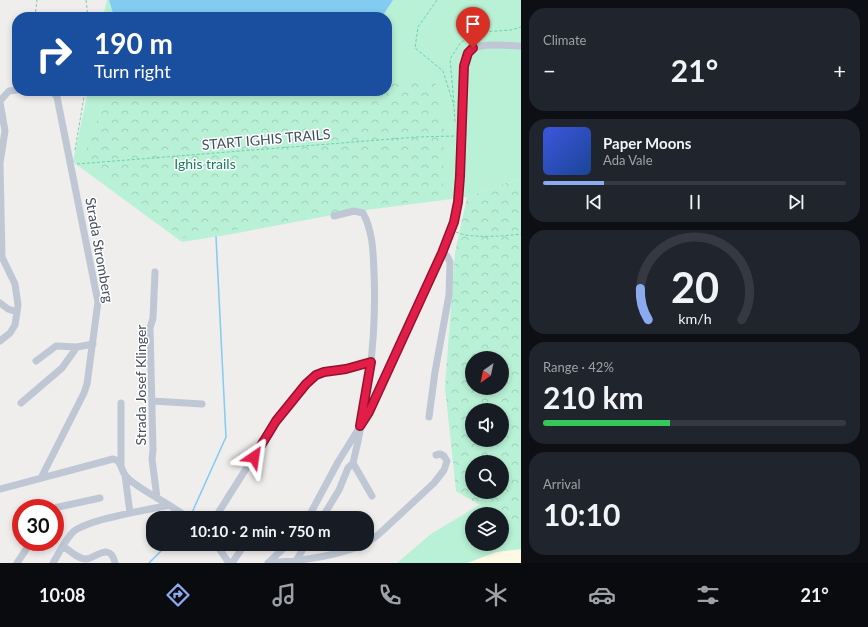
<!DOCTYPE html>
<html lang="en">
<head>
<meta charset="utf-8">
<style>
	:root { --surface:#171b24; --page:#20242c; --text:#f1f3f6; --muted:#9ea1a6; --line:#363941; --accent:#8baaf0 }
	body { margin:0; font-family:Lato,sans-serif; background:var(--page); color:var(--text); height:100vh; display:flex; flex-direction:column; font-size:15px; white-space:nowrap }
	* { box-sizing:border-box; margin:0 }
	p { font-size:13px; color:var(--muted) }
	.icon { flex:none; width:22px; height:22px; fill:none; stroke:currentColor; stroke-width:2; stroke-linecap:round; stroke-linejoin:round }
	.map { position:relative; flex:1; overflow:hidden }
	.side { display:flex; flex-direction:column; gap:8px; padding:8px; background:#0d0f14; width:347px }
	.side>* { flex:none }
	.hud { position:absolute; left:12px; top:12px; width:380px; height:84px; border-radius:16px; box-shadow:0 2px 6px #0003; background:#1a4fa0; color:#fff; overflow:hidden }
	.needle { width:26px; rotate:213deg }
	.buttons { position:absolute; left:465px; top:351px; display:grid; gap:8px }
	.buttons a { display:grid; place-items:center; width:44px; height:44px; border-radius:50%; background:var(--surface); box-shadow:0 2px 6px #0003; font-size:20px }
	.speed { position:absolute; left:12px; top:499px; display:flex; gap:8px; font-size:20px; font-weight:700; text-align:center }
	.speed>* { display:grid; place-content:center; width:52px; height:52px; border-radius:50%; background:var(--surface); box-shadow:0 2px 6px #0003; line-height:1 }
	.speed .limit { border:6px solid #d22; background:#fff; color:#111 }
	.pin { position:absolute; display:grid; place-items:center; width:34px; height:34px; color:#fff; margin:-41px -17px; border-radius:50% 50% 50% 0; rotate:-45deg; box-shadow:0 0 4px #0007 }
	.pin .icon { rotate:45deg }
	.me { position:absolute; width:44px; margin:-22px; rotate:32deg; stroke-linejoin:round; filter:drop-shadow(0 0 3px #0008) }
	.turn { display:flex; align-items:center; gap:14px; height:84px; padding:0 16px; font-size:18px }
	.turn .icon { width:52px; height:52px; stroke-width:2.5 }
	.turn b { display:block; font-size:28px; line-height:34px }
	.big { font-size:30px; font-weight:700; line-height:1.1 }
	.side .card { flex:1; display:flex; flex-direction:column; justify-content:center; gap:6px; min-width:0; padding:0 14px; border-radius:16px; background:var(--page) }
	.side .dial { align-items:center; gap:0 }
	.dial svg { height:104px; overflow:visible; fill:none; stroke:var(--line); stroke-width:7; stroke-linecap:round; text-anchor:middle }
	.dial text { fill:var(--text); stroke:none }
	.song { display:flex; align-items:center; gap:12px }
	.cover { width:48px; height:48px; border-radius:6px; background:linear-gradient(135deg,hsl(230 70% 55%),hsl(220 70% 35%)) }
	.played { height:4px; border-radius:2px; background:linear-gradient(90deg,var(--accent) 20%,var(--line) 20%) }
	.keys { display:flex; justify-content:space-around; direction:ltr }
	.heat { display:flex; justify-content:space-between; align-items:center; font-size:22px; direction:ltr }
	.charge { height:6px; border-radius:3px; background:linear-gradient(90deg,#34c759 42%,var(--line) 0) }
	.trip { position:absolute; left:146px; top:511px; width:228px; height:40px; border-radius:16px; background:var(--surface); box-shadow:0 2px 6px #0003; font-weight:700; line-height:40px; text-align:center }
	.tab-bar { display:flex; height:64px; justify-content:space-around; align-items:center; background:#090b0e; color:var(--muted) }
	.tab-bar .icon { width:28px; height:28px }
	.tab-bar .active { color:var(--accent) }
	.tab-bar b { font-size:18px; color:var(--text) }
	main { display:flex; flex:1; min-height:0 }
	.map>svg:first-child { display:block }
</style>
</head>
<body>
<main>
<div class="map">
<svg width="521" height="563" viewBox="0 0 521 563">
	<defs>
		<pattern id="forest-crowns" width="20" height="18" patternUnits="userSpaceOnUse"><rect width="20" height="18" fill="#b8f1d5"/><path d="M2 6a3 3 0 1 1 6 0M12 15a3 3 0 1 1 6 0" fill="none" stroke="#9fd0b9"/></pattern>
	</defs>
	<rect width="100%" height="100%" fill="#f0eded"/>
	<!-- commercial -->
	<path fill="#fdf9e4" d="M 521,549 L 521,563 L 467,563 L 496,552 Z"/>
	<!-- grass -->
	<path fill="#b8f1d5" d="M 107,0 L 109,0 L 114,17 L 103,17 Z
		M 393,0 L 521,0 L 521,178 L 467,197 L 343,213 L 232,234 L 182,242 L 73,162 L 88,91 L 387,91 L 387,17 L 382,17 Z
		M 479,505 L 495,514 L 472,514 L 472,544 L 502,544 L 502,518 L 521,530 L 521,549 L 496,552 L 467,563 L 397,563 L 431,534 Z"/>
	<!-- forest -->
	<path fill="url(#forest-crowns)" fill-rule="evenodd" d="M 435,81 L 444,126 L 443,197 L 182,238 L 84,155 L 108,91 L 122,91 L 133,96 L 242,91 L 387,91 L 387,84 Z
		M 521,178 L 521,530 L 502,518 L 502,514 L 495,514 L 456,491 L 445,387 L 455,253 L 467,197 ZM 472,358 L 502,358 L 502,388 L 472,388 ZM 472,410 L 502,410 L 502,440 L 472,440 ZM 472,462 L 502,462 L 502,492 L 472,492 Z"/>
	<!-- water -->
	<path fill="#82cbf1" d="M 109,0 L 393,0 L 382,17 L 114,17 Z"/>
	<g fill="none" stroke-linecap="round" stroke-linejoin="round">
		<!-- stream -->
		<path stroke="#82cbf1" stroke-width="1.5" d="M 190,517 L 226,437 L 216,237
			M 149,563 L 168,544"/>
		<!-- path -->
		<path stroke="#6ed1ad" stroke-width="1" stroke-dasharray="3 2" stroke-linecap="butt" d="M 86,0 L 88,17
			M 437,0 L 418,27 L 415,48 L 443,71 L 454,106 L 455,123
			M 35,17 L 37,0
			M 454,103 L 450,59 L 461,42 L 482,32 L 511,30 L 521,27
			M 75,150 L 85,91
			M 77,164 L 417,137 L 455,136
			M 456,232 C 469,239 506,236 521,234"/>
		<!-- minor -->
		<path stroke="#bfc7d4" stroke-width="7" d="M 0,101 L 9,91 L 17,90
			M 0,102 L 5,131 L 0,163 L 2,257 L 15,284 L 18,305 L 15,325 L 10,333 L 0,341
			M 155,272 L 153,318 L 150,328 L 153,450 L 152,459 L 157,498
			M 0,303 L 8,309 L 17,312
			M 36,361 L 56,346 L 77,347
			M 152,401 L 202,404
			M 21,403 L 62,368 L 77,347 L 93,344
			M 121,403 L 121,464
			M 429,417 L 435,372 L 449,295 L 450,262 L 447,256 L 442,253
			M 353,463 L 372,496
			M 125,475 L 130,513
			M 41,478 L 84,393 L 87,384 L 98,302 L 57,97 L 52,91
			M 0,489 L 113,459 C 122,461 120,468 125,475 C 132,485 158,498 169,505
			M 54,508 L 100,498
			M 215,518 L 276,421 L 306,384 L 316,375 L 324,372 L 346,369 L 371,362
			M 308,518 L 338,462 L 369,412 L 442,253 L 454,222 L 458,202 L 460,176 L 463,77 C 464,69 464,59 469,53 C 476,41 508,46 521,46
			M 322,518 L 339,490 L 348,468 L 353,463 C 368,401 377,336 374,272 C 373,251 373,232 363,213 L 354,211 L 334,216
			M 367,543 L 379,534 L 434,483 L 444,470 L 447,461 L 444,456 L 440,454 L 436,455
			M 216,544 L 229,563
			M 63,546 C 70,551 78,559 86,559 C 95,559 110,541 115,563
			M 296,561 L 306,544
			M 17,563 L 31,542
			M 53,563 C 59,553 65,540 73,532 C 88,519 148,510 169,505 L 189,518
			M 232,563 L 245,544
			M 268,563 C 301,561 335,557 365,544
			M 268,563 L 288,544"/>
	</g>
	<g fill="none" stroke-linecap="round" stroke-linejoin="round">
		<defs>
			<path id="route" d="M 254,457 L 276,421 L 306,384 L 316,375 L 324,372 L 346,369 L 371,362 L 360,426 L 369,412 L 442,253 L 454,222 L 458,202 L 460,176 L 464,66 L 468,53 L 473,48"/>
		</defs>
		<!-- route casing -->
		<use href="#route" stroke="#92132f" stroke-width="10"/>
		<!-- route -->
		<use href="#route" stroke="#e11d48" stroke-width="7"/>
	</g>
	<g text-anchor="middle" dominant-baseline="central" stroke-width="3" stroke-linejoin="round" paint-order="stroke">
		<!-- street labels -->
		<g font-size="14" fill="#444d5c" stroke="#fff">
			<text transform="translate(266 139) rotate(-5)">START IGHIS TRAILS</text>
			<text transform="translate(100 250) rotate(80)">Strada Stromberg</text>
			<text transform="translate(140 385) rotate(-90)">Strada Josef Klinger</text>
		</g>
		<!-- park labels -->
		<g font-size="14" fill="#118158" stroke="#fff">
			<text x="205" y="163">Ighis trails</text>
		</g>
	</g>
</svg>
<div class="buttons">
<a><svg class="needle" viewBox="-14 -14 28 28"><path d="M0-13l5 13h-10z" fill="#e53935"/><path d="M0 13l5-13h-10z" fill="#9ea1a6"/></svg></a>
<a><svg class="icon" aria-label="sound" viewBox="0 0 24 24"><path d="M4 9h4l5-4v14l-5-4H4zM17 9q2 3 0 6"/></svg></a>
<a><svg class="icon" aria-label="search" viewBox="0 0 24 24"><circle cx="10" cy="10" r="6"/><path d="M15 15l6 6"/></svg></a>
<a><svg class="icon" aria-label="layers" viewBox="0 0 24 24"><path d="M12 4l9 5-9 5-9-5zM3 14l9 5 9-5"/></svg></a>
</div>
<div class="speed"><div class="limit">30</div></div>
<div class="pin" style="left:473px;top:48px;background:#d93025"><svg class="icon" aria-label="arrive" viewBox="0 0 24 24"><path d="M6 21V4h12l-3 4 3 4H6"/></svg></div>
<svg class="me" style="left:254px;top:457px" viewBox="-20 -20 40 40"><path d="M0-17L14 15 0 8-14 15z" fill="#e11d48" stroke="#fff" stroke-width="4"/></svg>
<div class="trip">10:10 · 2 min · 750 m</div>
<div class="hud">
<div class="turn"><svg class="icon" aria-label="right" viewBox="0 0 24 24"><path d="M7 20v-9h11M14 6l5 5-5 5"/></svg><div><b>190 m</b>Turn right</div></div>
</div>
</div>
<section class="side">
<div class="card"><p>Climate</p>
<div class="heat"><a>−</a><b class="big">21°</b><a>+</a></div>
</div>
<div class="card">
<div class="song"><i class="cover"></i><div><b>Paper Moons</b><p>Ada Vale</p></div></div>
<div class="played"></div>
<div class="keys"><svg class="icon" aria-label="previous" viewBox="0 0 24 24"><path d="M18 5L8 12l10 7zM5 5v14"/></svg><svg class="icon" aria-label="pause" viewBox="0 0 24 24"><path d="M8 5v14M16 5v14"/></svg><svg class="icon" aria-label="next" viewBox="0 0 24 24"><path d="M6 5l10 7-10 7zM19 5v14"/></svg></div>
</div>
<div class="card dial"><svg viewBox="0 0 100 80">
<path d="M14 69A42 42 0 1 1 86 69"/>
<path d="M14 69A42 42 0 0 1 8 45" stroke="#8baaf0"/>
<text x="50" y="56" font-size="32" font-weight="700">20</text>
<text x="50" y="72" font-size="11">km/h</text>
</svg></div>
<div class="card"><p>Range · 42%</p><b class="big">210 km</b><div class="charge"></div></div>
<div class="card"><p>Arrival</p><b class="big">10:10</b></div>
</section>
</main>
<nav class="tab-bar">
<b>10:08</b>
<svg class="icon active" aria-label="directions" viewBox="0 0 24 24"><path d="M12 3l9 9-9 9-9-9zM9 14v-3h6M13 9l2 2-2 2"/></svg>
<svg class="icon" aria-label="music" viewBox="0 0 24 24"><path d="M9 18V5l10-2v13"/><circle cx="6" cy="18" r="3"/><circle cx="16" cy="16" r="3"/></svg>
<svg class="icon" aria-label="phone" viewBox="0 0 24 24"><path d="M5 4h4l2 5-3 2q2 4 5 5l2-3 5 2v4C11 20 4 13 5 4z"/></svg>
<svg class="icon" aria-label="climate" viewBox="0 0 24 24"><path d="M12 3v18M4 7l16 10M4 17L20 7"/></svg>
<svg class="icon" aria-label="car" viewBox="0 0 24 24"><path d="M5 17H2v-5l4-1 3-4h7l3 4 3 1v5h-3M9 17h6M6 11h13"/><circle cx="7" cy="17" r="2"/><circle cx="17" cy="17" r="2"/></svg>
<svg class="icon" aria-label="filters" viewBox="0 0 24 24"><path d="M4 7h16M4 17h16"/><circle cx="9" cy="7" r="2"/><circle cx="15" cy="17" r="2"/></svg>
<b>21°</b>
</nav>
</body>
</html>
